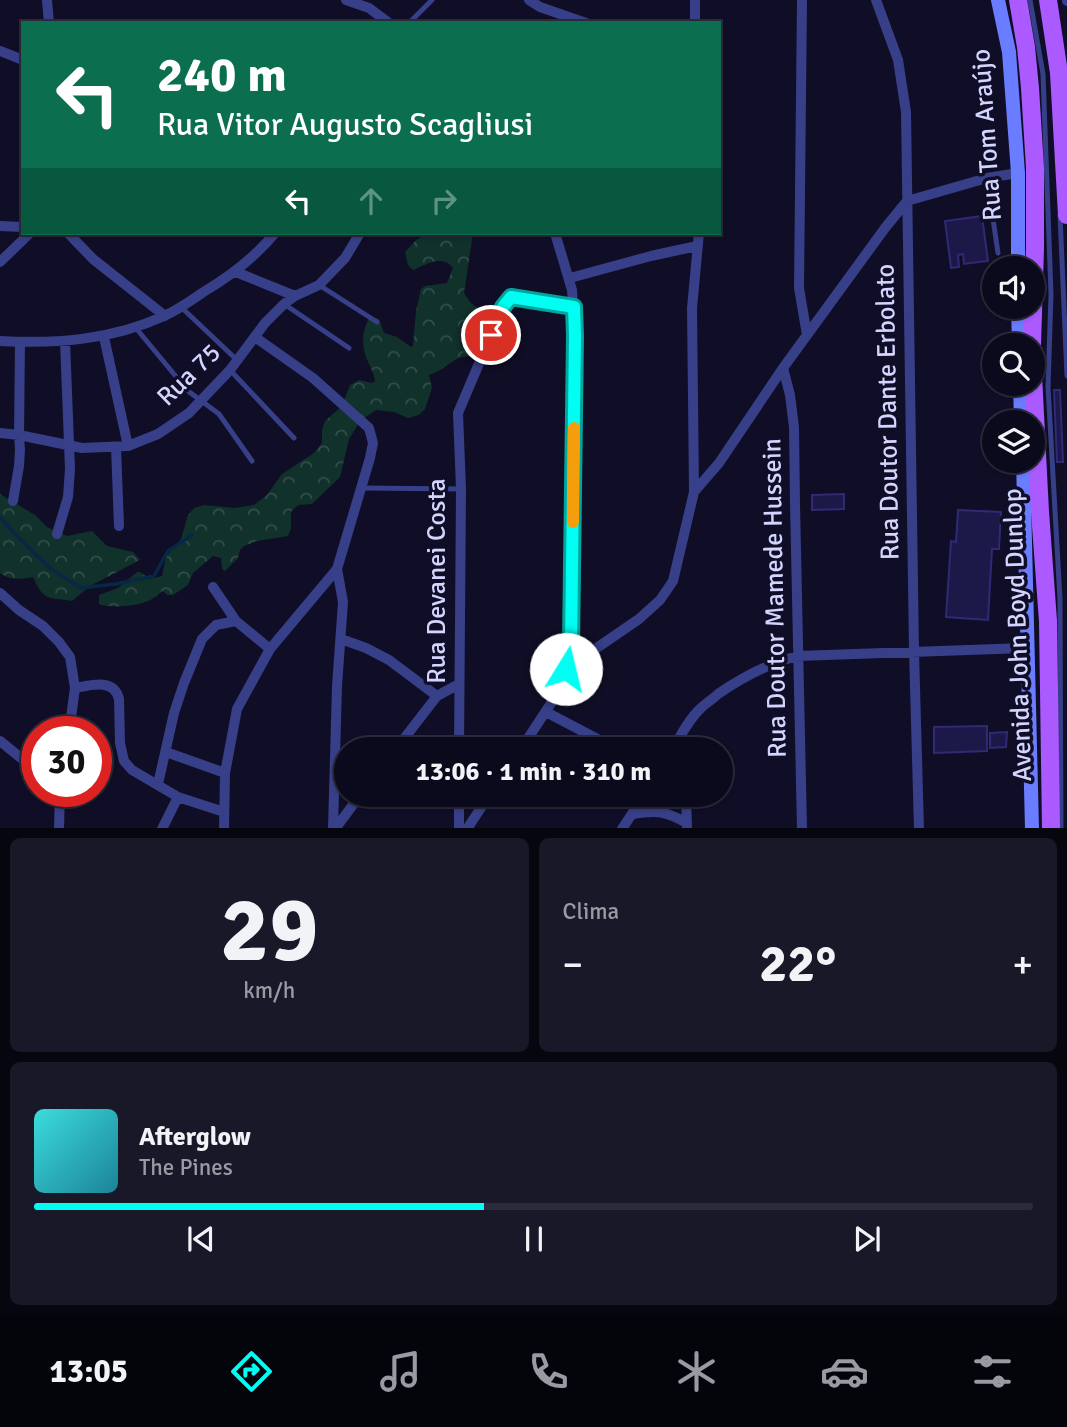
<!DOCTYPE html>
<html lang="pt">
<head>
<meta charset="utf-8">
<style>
	:root { --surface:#0b0a1c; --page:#191829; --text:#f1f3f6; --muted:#9a9aa3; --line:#2b2b3b; --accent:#00fef3 }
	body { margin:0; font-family:Signika,sans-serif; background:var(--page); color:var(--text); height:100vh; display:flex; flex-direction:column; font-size:26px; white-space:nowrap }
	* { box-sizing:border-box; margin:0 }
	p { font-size:23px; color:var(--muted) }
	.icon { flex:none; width:38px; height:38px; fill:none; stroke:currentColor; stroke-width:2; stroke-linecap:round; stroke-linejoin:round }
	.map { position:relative; height:828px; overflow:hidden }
	.panel { display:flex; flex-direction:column; gap:10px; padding:10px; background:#06060f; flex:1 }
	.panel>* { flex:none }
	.banner { position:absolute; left:21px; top:21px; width:700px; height:214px; border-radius:0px; box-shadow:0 2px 5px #0004,0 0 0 2px var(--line); background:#0b6e4f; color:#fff; overflow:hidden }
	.tools { position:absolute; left:982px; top:256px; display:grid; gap:14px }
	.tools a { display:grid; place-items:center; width:63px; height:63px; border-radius:50%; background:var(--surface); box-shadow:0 2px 5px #0004,0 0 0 2px var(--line); font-size:35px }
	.speed { position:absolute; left:21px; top:716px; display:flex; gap:14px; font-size:35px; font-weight:700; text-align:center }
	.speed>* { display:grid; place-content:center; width:91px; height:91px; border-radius:50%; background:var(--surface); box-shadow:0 2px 5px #0004,0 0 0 2px var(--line); line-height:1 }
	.speed .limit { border:10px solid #d22; background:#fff; color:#111 }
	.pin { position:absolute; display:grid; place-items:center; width:60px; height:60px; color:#fff; margin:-30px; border:4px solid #fff; border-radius:50%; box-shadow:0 2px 7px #0007 }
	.me { position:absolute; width:77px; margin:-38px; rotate:9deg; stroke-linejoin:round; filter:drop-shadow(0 0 5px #0008) }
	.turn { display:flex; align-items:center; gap:24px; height:147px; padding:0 21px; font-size:32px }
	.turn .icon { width:91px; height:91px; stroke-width:2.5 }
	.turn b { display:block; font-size:49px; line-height:60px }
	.lanes { display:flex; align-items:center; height:66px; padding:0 21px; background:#0003; justify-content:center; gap:35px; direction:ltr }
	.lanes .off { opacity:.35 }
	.big { font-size:52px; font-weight:700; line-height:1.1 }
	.panel .widget { flex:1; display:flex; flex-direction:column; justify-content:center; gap:10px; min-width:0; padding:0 24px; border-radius:10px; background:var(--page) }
	.panel .dial { align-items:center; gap:0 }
	.dial b { font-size:91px; line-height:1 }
	.song { display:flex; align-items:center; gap:21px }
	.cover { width:84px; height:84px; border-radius:10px; background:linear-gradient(135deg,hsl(180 70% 55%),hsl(190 70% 35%)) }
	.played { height:7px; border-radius:4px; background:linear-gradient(90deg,var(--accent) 45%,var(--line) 45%) }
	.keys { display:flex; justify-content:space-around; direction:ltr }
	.heat { display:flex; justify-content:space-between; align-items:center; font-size:38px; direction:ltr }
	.panel .tiles { flex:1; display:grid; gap:10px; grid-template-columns:1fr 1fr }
	.widget:last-child { grid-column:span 2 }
	.trip { position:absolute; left:334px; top:737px; width:399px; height:70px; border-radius:35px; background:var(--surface); box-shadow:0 2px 5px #0004,0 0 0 2px var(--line); font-weight:700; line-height:70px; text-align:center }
	.tabs { display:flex; height:112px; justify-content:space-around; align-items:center; background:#04040b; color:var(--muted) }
	.tabs .icon { width:49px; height:49px }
	.tabs .on { color:var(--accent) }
	.tabs b { font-size:32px; color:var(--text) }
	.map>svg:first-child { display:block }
</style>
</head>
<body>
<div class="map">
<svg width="1067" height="829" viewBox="0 0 1067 829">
	<defs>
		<pattern id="forest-crowns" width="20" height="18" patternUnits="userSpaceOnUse" patternTransform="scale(1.75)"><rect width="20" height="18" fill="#11312b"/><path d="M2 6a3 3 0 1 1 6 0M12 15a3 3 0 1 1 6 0" fill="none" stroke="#334e4b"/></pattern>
	</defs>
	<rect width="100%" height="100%" fill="#0f0e26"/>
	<!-- forest -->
	<path fill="url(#forest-crowns)" d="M 429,233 L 473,233 L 464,293 L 470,302 L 481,311 L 483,319 L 480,346 L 475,355 L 458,358 L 440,370 L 429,375 L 432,388 L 425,409 L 419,415 L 408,418 L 394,412 L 376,410 L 360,421 L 349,439 L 340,477 L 312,504 L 299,505 L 293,509 L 291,513 L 291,528 L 288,536 L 257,541 L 244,546 L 240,550 L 238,558 L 225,571 L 222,569 L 221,558 L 213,556 L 193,573 L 188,585 L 173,595 L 168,595 L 162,591 C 159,594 156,597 152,599 C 141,606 111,609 99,604 L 99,595 L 118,588 L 137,572 L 140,572 L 150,579 L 162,576 L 166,557 L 181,539 L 188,515 L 194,508 L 204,505 L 235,508 L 254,505 L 267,495 L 282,474 L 314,453 L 322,443 L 322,430 L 325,421 L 342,406 L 350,385 L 359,380 L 372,383 L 375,381 C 374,374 372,370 369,364 C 361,348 361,334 369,318 L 373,317 L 379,319 L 384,333 L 397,337 L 411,347 L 413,346 L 416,311 L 421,289 L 425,286 L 447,283 L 453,268 C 443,254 426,264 413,270 L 408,265 L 405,252 L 416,240 Z
		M 0,493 L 3,496 L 35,515 L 47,527 L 67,536 L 92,531 L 107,546 L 133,552 L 140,560 L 90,586 L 72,601 C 46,597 44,601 33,577 C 20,579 11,581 0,573 Z"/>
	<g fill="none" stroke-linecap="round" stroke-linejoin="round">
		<!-- stream -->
		<path stroke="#082746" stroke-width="3.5" d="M 0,517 L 15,534 L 50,568 L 81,588 L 116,584 L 154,576 L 168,551 L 192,535"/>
	</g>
	<!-- building -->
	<path fill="#1c1948" stroke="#2e2a75" stroke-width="2" d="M 982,216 L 988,261 L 964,264 L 963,254 L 958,255 L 959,267 L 951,268 L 945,221 Z
		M 1054,390 L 1060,390 L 1063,462 L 1057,462 Z
		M 844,494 L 844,509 L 812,510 L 812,495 Z
		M 958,510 L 1001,512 L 999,549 L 992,549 L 988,620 L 946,617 L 951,541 L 956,542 Z
		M 987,726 L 987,751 L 934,753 L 934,727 Z
		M 1007,732 L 1006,747 L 990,748 L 990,733 Z"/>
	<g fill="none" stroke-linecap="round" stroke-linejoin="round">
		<!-- service -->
		<path stroke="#373f88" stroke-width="5" d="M 1030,0 L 1043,74 L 1051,294 L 1048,387 L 1060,599 L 1061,829
			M 409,23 L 432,0
			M 987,178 L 998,253
			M 1060,215 L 1067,376
			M 319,285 L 377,322
			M 284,304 L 349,348
			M 181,307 L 237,360
			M 135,327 L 188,391 L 219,414 L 252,461
			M 230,370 L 294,438
			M 362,488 L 461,489"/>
		<!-- minor -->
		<path stroke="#373f88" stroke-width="10" d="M 47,0 L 49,23
			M 346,0 L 369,8 L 389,23
			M 529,0 L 540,7 L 586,23
			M 695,0 L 695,23
			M 802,0 L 799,288 L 807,335
			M 876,0 L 898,60 L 906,112 L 914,651 L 919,829
			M 1067,0 L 1067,1
			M 0,51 L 23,60
			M 0,226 L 23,227
			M 68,233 L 93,259 L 165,316
			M 0,262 L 30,233
			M 236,272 L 295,296
			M 570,278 L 651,256 L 697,246
			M 104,337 L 128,446
			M 0,341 C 56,344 112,340 164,316 C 178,310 192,300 205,291 C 232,275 255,257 275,233
			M 783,368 L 790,395 L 794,427 L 795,504 L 802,829
			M 0,433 L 19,435 L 82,448 L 128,446 L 158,434 L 189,413 L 230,370 L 265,323 L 284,304 L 295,296 L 319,285 L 345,258 L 360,233
			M 116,447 L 119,526
			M 694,492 L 692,308 L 699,233
			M 13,501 L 19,466 L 20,450 L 19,435 L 20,342
			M 57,534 L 68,497 L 70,469 L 65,341
			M 213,587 L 236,621
			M 0,593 L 19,610 L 43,626 L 59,642 L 70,657 L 75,688 L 69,732
			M 341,639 L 366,648 L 389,660 L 437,696
			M 566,669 L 639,619 L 660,600 L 673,581 L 694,492 L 719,463 L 783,368 L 885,228 L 907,201 L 987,178 L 1018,173
			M 75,688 C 91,685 114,678 119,699 L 120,743 L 124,761 L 132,770 L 178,797 L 224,812
			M 546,712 L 607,744
			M 0,741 L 27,763 L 37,768
			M 396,749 L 437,696 L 459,684
			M 459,749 L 461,489 L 458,413 L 503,307 L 511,297 L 574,307
			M 521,749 L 561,688 L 571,645 L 575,336 L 572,290 L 555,233
			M 673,749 C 681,735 689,719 701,708 C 706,703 713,699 718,694 C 743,677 769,663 798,656 L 1028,648
			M 166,752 L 225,773
			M 158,784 L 174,713 L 184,683 L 202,639 L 216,625 L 236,621 L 270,649
			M 686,794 L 687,829
			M 633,814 C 657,810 665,811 687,823
			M 59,829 L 60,791
			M 162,829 L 178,797
			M 224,829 L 225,773 L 237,709 L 270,649 L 337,569 L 370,458 L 373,443 L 369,428 L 313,378 L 255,337
			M 333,829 L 337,686 L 343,602 L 337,569
			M 335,829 L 361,794
			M 459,829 L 459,794
			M 467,829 L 490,794
			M 622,829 L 645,794"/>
		<!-- secondary -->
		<path stroke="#6a7cff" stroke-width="14" d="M 998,0 L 1009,52 L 1018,173 L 1018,268
			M 1018,306 L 1019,345
			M 1020,383 L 1021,422
			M 1023,460 L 1032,829"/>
		<!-- primary -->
		<path stroke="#aa5aff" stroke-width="18" d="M 1018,0 L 1026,47 L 1030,88 L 1035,168 L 1035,248 L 1032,345
			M 1048,0 L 1059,73 L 1067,215
			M 1032,356 L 1040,512 L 1048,621 L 1051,829"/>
	</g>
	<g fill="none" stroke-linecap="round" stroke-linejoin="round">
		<defs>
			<path id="route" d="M 491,335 L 503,307 L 511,297 L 574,307 L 575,336 L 571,645 L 566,669"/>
		</defs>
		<!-- route casing -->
		<use href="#route" stroke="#00a59e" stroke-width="18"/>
		<!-- route -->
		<use href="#route" stroke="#00fef3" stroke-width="12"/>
		<!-- slow -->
		<path stroke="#f59e0b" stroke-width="12" d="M 573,522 L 574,428"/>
	</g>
	<g text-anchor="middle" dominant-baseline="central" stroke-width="7" stroke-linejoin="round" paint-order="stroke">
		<!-- street labels -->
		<g font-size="26" fill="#d3d5ff" stroke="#0f0e26">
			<text transform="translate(987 135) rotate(-94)">Rua Tom Araújo</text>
			<text transform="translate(189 375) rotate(-44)">Rua 75</text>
			<text transform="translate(888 412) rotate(-91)">Rua Doutor Dante Erbolato</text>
			<text transform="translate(437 581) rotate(-90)">Rua Devanei Costa</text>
			<text transform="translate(775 598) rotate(-91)">Rua Doutor Mamede Hussein</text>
			<text transform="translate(1018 635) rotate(-92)">Avenida John Boyd Dunlop</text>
		</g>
	</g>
</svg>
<div class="tools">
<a><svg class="icon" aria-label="sound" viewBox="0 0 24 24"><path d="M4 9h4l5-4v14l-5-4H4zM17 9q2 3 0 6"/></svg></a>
<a><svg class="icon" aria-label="search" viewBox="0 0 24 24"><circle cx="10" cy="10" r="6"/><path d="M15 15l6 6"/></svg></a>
<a><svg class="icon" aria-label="layers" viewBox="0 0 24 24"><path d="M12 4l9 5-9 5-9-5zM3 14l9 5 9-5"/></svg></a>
</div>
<div class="speed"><div class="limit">30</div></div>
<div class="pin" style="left:491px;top:335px;background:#d93025"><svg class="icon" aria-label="arrive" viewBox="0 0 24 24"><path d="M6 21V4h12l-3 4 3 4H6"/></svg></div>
<svg class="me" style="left:566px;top:669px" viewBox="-20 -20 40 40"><circle r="19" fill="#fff"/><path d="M0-13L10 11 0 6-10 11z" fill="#00fef3"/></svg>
<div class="trip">13:06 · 1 min · 310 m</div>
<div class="banner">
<div class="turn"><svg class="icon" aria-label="left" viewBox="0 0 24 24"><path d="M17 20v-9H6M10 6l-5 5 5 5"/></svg><div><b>240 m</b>Rua Vitor Augusto Scagliusi</div></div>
<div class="lanes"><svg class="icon" aria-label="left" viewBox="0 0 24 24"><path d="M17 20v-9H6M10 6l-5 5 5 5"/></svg><svg class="icon off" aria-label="ahead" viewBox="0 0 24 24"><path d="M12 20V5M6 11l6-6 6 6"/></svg><svg class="icon off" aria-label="right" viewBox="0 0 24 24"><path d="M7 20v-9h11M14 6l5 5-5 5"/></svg></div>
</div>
</div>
<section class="panel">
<div class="tiles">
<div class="widget dial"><b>29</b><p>km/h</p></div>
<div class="widget"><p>Clima</p>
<div class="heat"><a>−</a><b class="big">22°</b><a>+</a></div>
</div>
<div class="widget">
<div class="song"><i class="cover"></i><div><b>Afterglow</b><p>The Pines</p></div></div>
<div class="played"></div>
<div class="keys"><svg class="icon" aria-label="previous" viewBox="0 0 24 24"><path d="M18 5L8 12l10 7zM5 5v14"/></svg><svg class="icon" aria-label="pause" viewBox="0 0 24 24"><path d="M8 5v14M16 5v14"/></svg><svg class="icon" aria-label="next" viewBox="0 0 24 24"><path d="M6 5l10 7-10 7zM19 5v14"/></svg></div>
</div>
</div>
</section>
<nav class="tabs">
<b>13:05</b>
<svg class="icon on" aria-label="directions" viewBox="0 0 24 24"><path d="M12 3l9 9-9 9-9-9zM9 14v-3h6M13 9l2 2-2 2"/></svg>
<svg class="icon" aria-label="music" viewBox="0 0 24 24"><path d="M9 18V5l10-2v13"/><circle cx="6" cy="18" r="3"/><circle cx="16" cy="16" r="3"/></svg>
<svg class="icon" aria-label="phone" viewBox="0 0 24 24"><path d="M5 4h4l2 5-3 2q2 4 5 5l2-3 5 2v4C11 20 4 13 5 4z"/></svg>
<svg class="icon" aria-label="climate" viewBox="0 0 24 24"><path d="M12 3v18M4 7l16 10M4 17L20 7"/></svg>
<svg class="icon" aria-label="car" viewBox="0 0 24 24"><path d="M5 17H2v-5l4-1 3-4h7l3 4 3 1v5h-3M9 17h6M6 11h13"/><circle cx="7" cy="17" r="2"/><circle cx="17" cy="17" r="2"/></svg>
<svg class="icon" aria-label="filters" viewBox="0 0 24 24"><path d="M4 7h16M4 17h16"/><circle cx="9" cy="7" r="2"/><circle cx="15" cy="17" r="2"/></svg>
</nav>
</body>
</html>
